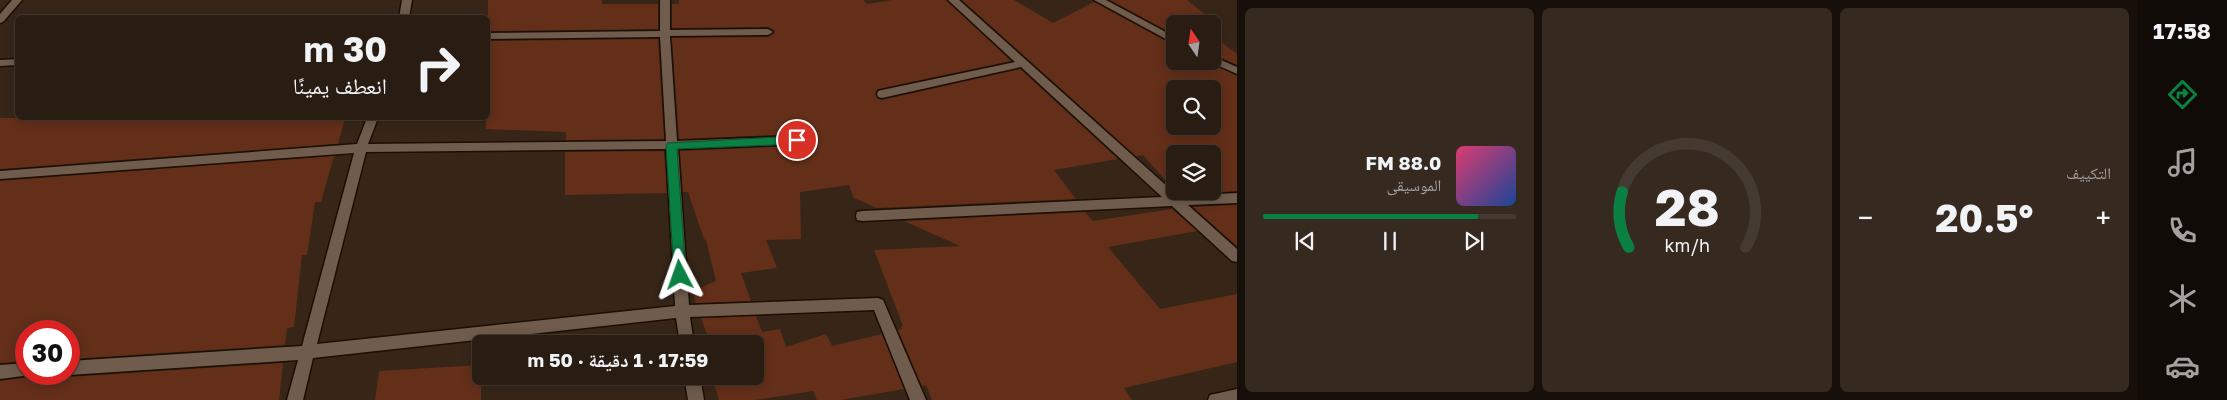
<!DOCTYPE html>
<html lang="ar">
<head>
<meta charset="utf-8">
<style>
	:root { --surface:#291c12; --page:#352920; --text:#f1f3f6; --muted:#a5a19f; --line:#453a32; --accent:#0b8043 }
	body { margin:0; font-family:"Golos Text","Noto Naskh Arabic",sans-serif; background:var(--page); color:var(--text); direction:rtl; height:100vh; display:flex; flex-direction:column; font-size:19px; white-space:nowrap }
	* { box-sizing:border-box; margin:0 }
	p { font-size:16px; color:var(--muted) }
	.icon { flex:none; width:28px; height:28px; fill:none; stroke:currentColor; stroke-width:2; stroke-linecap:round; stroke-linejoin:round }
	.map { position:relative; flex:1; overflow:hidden; direction:ltr }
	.drawer { display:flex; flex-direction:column; gap:8px; padding:8px; background:#170f0a; width:900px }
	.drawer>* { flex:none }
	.hud { position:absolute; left:15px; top:15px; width:475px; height:105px; border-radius:8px; box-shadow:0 2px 12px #0003,0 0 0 1px var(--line); direction:rtl; background:#291c12; color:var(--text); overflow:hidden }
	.needle { width:32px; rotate:347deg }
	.tools { position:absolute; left:1166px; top:15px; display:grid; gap:10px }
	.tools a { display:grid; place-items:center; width:55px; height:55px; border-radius:8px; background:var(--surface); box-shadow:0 2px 12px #0003,0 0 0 1px var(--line); font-size:25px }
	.speed { position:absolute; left:15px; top:320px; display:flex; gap:10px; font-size:25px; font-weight:700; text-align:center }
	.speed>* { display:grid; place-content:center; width:65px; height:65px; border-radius:50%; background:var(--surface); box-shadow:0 2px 12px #0003,0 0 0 1px var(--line); line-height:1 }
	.speed .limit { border:8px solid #d22; background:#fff; color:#111 }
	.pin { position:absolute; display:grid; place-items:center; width:42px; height:42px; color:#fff; margin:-21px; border:2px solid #fff; border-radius:50%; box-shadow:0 1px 5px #0007 }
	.me { position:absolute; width:55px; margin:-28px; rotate:356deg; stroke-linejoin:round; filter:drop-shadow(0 0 4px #0008) }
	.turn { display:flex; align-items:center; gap:18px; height:105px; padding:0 20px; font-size:22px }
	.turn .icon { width:65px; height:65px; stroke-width:2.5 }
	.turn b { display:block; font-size:35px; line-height:42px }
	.big { font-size:38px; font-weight:700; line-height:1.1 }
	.drawer .tile { flex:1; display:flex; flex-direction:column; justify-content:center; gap:8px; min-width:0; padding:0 18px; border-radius:8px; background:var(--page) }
	.drawer .dial { align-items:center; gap:0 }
	.dial svg { height:130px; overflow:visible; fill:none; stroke:var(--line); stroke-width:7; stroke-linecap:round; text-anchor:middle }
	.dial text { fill:var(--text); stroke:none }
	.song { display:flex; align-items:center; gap:15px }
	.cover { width:60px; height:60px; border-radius:8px; background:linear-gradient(135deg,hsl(340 70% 55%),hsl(220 70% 35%)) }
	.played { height:5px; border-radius:2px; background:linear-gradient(90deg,var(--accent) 85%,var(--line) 85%) }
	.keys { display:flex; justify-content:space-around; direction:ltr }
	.heat { display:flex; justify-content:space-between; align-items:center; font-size:28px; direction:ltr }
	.drawer .tiles { flex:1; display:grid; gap:8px; grid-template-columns:repeat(3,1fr) }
	.trip { position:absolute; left:472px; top:335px; width:292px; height:50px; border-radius:8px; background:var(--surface); box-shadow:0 2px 12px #0003,0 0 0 1px var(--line); font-weight:700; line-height:50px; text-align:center; direction:rtl }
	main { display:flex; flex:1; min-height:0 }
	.menu { display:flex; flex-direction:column; width:90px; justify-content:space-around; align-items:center; background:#100b07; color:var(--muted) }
	.menu .icon { width:35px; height:35px }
	.menu .on { color:var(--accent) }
	.menu b { font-size:22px; color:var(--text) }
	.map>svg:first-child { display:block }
</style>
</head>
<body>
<main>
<nav class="menu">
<b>17:58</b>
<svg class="icon on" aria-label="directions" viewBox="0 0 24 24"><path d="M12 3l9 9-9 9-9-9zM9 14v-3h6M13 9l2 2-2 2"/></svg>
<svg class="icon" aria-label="music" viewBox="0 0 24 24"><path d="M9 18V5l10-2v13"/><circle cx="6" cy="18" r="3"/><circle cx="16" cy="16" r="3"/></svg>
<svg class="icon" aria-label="phone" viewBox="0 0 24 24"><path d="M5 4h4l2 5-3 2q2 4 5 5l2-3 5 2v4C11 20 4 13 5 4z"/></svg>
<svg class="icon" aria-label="climate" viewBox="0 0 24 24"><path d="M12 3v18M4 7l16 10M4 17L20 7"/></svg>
<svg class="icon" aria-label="car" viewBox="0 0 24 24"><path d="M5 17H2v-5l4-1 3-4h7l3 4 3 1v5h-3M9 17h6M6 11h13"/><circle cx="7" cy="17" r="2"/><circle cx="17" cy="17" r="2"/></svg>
</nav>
<section class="drawer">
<div class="tiles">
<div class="tile"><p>التكييف</p>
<div class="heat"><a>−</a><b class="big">20.5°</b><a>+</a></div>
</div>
<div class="tile dial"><svg viewBox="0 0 100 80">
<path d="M14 69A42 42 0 1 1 86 69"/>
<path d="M14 69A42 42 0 0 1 10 35" stroke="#0b8043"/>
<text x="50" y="56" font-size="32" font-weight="700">28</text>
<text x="50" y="72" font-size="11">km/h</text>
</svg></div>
<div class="tile">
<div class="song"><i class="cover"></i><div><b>88.0 FM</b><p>الموسيقى</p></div></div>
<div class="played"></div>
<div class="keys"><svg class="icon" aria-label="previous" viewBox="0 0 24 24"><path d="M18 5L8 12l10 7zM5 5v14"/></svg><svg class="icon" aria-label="pause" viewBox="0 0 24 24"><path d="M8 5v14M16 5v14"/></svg><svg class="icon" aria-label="next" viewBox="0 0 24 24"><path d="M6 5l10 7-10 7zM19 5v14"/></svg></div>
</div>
</div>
</section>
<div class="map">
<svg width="1237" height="400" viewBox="0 0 1237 400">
	<rect width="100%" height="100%" fill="#372618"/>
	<!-- building -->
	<path fill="#642f19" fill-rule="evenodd" d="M 488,0 L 602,0 L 602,4 L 658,4 L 658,29 L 488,31 Z
		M 679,0 L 863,0 L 867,4 L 892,0 L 946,0 L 1011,61 L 878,89 L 875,93 L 878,99 L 882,100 L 1020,69 L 1118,159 L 1054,170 L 1076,199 L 877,208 L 854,198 L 849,185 L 800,192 L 801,239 L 766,240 L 777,268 L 741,273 L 751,301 L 696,303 L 692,291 L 716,281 L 706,240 L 704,239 L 688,192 L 683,192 L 680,151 L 797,146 L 805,139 L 797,134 L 679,139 L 672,38 L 768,37 L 775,31 L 768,27 L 672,28 L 672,4 L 679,4 Z
		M 962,0 L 1014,0 L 1053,23 L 1094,2 L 1175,46 L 1175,61 L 1206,61 L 1237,76 L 1237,191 L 1179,194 L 1176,191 L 1212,191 L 1212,154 L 1175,154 L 1175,191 L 1143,155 L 1136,156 ZM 1175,89 L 1212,89 L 1212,126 L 1175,126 Z
		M 1110,0 L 1187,0 L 1215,22 L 1175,24 L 1175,35 Z
		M 1212,35 L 1237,54 L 1237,65 L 1212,54 Z
		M 658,39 L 664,139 L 566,140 L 566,132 L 486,129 L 488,41 Z
		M 0,118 L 345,118 L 338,144 L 0,169 Z
		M 664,151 L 667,193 L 565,195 L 565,152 Z
		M 334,156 L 321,202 L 315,202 L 307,255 L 302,255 L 294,327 L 287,328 L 285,345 L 69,359 L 69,331 L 26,331 L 26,361 L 0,363 L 0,181 Z
		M 1237,205 L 1237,246 L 1193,207 Z
		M 1172,209 L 1197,231 L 1108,247 L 1160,309 L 1237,294 L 1237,362 L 1124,388 L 1132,400 L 932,400 L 926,385 L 922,386 L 898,330 L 902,329 L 901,326 L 903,326 L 874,250 L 960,246 L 904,221 L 1085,212 L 1093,221 Z
		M 756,316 L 762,332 L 780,329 L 786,347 L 826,334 L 832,346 L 882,334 L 904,389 L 840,400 L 817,400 L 813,391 L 755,400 L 719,400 L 712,376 L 756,376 L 756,344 L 704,344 L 703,341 L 709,340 L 701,318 Z
		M 283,363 L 279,400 L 0,400 L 0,381 L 31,377 L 32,374 L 64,374 L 69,377 Z
		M 481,365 L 481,400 L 375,400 L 379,371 Z"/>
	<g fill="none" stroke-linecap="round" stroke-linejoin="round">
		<defs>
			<path id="minor" d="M 12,0 L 22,0 L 3,22 L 0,23 L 0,14 Z
				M 402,0 L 412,0 L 409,18 L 399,18 Z
				M 660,0 L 670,0 L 670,30 L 768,29 L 773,32 L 768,35 L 670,36 L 677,141 L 797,136 L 803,140 L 797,144 L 678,149 L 689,305 L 878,298 L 883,300 L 926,400 L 910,400 L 874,310 L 690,317 L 694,344 L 680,344 L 676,318 L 313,358 L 303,400 L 287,400 L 298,360 L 69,375 L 66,374 L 69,374 L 69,361 L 302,346 L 354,153 L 0,179 L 0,171 L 357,144 L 367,118 L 378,118 L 368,144 L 666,141 L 660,37 L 488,39 L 488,33 L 660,31 ZM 666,149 L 675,306 L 317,344 L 366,152 Z
				M 948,0 L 959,0 L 1178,196 L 1237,193 L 1237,203 L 1188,205 L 1237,249 L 1237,262 L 1232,261 L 1172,206 L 862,221 L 857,220 L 856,216 L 857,212 L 862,211 L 1162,197 L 1021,67 L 882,98 L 878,97 L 877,94 L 878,91 L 882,90 L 1015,62 Z
				M 1094,0 L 1106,0 L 1175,37 L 1175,44 Z
				M 1212,56 L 1237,67 L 1237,74 L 1208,61 L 1212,61 Z
				M 18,59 L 18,65 L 0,66 L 0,60 Z
				M 26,363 L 26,374 L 31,375 L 0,379 L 0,365 Z
				M 684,376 L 700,376 L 704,400 L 688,400 Z
				M 1237,389 L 1237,400 L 1208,400 L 1210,395 Z"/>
		</defs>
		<!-- minor casing -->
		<use href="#minor" stroke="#1d0e03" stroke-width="3"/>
		<!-- minor -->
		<use href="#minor" fill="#6f5c4d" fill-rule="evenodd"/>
	</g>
	<!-- route -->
	<path fill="#0b8043" stroke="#07532c" d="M 797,136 L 802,140 L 797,144 L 677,149 L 686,275 L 684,278 L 676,278 L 674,275 L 666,146 L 668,143 Z"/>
</svg>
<div class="tools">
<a><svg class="needle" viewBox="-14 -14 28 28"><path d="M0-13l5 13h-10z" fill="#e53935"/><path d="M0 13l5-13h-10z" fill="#a5a19f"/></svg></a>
<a><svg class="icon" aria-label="search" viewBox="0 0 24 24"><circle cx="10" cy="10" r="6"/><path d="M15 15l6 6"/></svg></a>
<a><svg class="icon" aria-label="layers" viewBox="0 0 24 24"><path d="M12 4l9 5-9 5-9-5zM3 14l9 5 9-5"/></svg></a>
</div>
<div class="speed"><div class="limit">30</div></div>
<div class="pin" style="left:797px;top:140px;background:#d93025"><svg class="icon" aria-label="arrive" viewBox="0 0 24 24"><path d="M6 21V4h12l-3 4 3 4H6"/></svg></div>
<svg class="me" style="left:680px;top:275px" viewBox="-20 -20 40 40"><path d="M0-17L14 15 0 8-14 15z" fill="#0b8043" stroke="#fff" stroke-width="4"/></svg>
<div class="trip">17:59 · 1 دقيقة · 50 m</div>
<div class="hud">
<div class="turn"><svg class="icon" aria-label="right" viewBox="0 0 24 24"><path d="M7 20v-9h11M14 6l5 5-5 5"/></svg><div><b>30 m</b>انعطف يمينًا</div></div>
</div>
</div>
</main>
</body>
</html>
